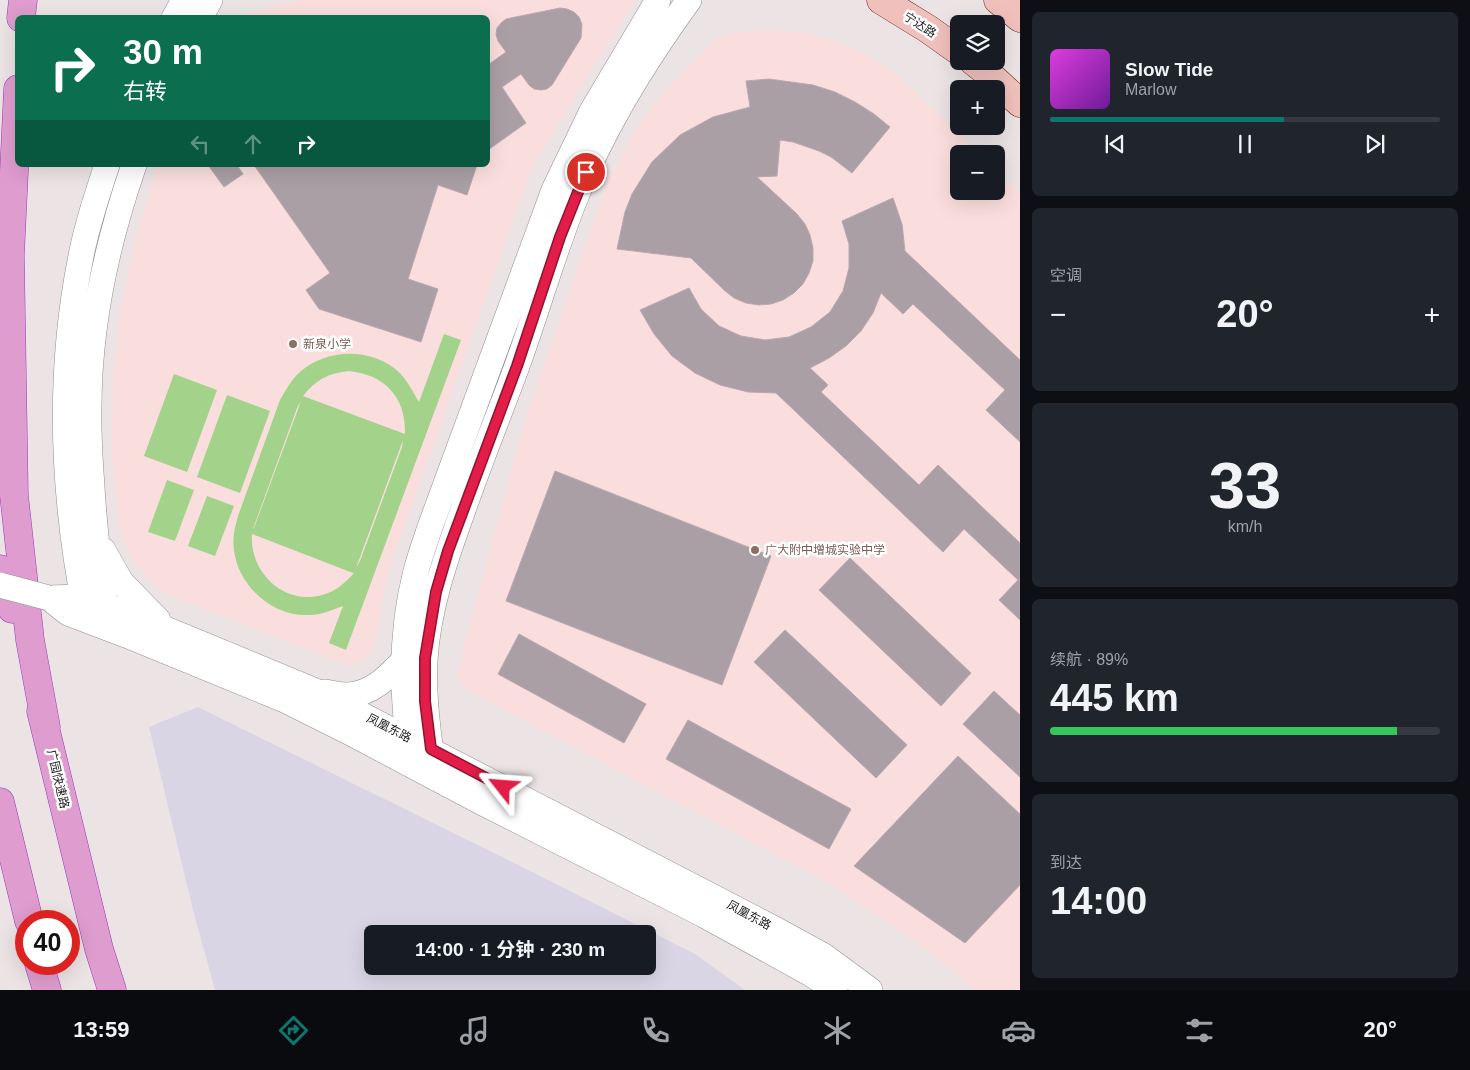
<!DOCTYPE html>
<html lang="zh">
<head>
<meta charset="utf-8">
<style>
	:root { --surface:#171b24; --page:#20242c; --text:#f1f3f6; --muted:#9ea1a6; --line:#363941; --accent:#0f766e }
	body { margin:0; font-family:Arial,"Noto Sans SC",sans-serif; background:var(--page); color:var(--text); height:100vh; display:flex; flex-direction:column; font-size:19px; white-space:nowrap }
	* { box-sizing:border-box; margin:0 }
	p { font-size:16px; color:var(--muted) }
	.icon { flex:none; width:28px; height:28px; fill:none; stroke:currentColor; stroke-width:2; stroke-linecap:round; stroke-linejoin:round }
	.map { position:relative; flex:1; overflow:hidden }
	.sheet { display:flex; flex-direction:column; gap:12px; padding:12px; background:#0d0f14; width:450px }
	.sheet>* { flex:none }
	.hud { position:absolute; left:15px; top:15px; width:475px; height:152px; border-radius:8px; box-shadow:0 5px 20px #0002; background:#0b6e4f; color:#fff; overflow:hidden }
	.buttons { position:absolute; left:950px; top:15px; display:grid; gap:10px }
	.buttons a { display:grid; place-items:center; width:55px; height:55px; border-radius:8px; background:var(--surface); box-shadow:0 5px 20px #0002; font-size:25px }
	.speed { position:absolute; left:15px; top:910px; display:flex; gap:10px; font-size:25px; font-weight:700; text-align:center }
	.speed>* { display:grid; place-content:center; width:65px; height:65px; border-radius:50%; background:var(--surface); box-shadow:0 5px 20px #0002; line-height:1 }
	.speed .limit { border:8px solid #d22; background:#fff; color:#111 }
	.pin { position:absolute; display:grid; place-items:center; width:42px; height:42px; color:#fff; margin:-21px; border:2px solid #fff; border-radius:50%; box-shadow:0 1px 5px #0007 }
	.me { position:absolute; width:55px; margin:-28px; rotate:298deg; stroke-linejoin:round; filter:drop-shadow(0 0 4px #0008) }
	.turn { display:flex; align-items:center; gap:18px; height:105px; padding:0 25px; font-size:22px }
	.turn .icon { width:65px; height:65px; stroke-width:2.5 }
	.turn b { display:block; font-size:35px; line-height:42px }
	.lanes { display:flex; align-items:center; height:48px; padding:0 25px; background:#0003; justify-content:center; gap:25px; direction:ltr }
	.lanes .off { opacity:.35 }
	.big { font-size:38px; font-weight:700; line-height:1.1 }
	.sheet .tile { flex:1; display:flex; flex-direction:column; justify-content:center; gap:8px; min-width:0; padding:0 18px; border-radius:8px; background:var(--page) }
	.sheet .dial { align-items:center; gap:0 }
	.dial b { font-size:65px; line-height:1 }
	.song { display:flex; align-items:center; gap:15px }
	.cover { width:60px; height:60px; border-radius:8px; background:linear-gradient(135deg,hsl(300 70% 55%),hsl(280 70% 35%)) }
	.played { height:5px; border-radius:2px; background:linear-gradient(90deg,var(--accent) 60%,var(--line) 60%) }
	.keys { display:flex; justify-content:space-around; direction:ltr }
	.heat { display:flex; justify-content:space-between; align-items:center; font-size:28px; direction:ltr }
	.charge { height:8px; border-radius:4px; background:linear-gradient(90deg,#34c759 89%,var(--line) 0) }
	.trip { position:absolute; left:364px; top:925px; width:292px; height:50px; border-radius:8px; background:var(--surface); box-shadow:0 5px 20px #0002; font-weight:700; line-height:50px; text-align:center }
	.menu { display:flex; height:80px; justify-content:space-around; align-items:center; background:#090b0e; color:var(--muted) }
	.menu .icon { width:35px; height:35px }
	.menu .on { color:var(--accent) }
	.menu b { font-size:22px; color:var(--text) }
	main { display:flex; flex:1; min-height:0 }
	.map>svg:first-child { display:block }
</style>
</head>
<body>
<main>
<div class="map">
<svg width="1020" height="990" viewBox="0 0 1020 990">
	<rect width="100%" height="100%" fill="#ece3e5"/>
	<!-- industrial -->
	<path fill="#d9d5e4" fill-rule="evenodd" d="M 198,707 L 510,861 L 695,954 L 745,990 L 215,990 L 193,910 L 149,727 ZM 372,934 L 648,934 L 648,966 L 372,966 Z"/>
	<!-- education -->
	<path fill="#fadedd" d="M 303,0 L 633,0 L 633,5 L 623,18 L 532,167 L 388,573 L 374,647 L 368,657 L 357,663 L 346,665 L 178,599 L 160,589 L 145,575 L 132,559 L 123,540 L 118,520 L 112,450 L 113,379 L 121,309 L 135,240 L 159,165 L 488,165 L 488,18 L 239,17 L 254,11 Z
		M 764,30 L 788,31 L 811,34 L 834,40 L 855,49 L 876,60 L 896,73 L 979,154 L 959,154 L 959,191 L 996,191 L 996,171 L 1020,193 L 1020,990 L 975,990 L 914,940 L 832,885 L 465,689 L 457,674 L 523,427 L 607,183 L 634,133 L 651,109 L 669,87 L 718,37 L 741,32 Z"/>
	<!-- pitch -->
	<path fill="#a3d28a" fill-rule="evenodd" d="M 444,334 L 461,340 L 346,650 L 329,643 L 343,606 C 332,610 322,615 309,615 C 273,617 238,586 234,550 C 232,538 235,527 238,516 L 280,400 C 286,390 291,380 300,372 C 327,348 373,347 400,373 C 408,382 413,392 419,402 ZM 349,371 C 385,375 406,397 405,434 L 303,396 C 315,380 329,373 349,371 ZM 301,401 L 254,528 L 253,529 L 297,408 ZM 403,440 L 402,447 L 360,561 L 356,568 ZM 252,534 L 353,573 L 354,573 C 345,583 335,592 322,595 C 284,606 249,572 252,534 Z
		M 174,374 L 217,390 L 187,472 L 144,456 Z
		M 227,395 L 270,411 L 240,493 L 197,477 Z
		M 167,480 L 194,490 L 175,541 L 148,532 Z
		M 207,496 L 234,506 L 215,556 L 188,546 Z"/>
	<!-- building -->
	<path fill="#aa9fa4" stroke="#bba7b2" d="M 560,8 L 567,9 L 574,12 L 579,17 L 582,24 L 581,38 L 552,85 L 547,89 L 541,90 L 534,89 L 529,85 L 521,74 L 502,87 L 526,123 L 488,150 L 488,65 L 506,52 L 498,41 L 496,34 L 497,28 L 501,23 L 506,19 Z
		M 769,79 L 813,85 L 835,92 L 855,102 L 874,114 L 890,127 L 852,173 L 831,157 L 819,151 L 793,142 L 780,140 L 777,176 L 757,177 L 797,214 L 805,224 L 810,235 L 813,248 L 813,261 L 809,273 L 803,284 L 794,293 L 783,300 L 771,304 L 759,305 L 746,303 L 734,298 L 724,290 L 691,258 L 617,249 L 625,212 L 632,194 L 652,162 L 680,135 L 713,117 L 750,107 L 746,81 Z
		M 208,165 L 237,165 L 243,174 L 224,187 Z
		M 254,165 L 477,165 L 467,195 L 438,185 L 408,279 L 438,289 L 421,342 L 319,309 L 306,290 L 330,273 Z
		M 893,198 L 902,224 L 905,251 L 1020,360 L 1020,442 L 986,410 L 1005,390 L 913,304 L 903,314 L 881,293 L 873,313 L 861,331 L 846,346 L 829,358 L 810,368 L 828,385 L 821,392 L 919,485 L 938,465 L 1020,543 L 1020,578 L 1018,580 L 964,529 L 943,552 L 776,393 L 748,392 L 720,385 L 695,373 L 672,356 L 654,334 L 640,310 L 689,288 L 701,309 L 719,326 L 741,336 L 765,340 L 789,337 L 811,327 L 830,312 L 843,291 L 849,268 L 849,244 L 842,221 Z
		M 555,471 L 771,556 L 722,685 L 506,601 Z
		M 850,558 L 971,673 L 941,706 L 819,590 Z
		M 1020,578 L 1020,620 L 999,600 Z
		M 785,630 L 907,745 L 876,778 L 754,662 Z
		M 519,634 L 646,704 L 624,743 L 498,674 Z
		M 994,691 L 1020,715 L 1020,777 L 963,724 Z
		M 688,720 L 851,809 L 829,849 L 666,759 Z
		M 958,756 L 1020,814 L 1020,885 L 965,943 L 854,866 Z"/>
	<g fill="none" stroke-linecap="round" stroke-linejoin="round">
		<defs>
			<path id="tertiary" d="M 174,18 L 184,0
				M 200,18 L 210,0
				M 103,550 L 121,582 L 158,620
				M 49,598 L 82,597 L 132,615 L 318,692 L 771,927 L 824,956 L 870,990
				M 49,598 L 68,613 L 126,635 L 287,701 L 347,731 L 479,801 L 704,915 L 811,974 L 835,990
				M 86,614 C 62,495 57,375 81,256 C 87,225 97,195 107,165
				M 108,619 C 100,580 96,541 93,502 C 91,470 88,439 89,407 C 89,324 107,243 134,165
				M 324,692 C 332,693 340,695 348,695 C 372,694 389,676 404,660
				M 410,750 C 401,691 401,629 416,571 C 420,556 425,542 430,527 L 554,190 L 592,111 L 658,0
				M 432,762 C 428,728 423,694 425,660 C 428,609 445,560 462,513 C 479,464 499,415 517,366 C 537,311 553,254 575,199 C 603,128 644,62 689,0"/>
			<path id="secondary" d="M 881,0 L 928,29 L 959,51
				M 998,0 L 1020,18
				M 973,61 L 983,69 L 1020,103"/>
			<path id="trunk" d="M 21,18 L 23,0
				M 18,89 L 10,255 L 14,495 L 30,640 L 46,727
				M 0,569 L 12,609
				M 41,711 L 99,949 L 112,990
				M 0,802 L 29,921
				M 39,964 L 47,990"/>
		</defs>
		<!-- tertiary casing -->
		<use href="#tertiary" stroke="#909090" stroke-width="26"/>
		<!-- secondary casing -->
		<use href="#secondary" stroke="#631d12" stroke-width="29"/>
		<!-- trunk casing -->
		<use href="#trunk" stroke="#9639c0" stroke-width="29"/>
		<!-- tertiary -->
		<use href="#tertiary" stroke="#fff" stroke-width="25"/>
		<!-- secondary -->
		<use href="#secondary" stroke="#f0c0bc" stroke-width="28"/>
		<!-- trunk -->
		<use href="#trunk" stroke="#df9cce" stroke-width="28"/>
		<defs>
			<path id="tertiary-bridge" d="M 0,585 L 49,598"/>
		</defs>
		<!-- tertiary-bridge casing -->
		<use href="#tertiary-bridge" stroke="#909090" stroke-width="26" stroke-linecap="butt"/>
		<!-- tertiary-bridge -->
		<use href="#tertiary-bridge" stroke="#fff" stroke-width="25"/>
	</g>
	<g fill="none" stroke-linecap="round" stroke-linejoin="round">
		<defs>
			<path id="route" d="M 503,787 L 431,749 L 425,701 L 425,658 L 436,592 L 448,551 L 517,366 L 560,237 L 586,172"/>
		</defs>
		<!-- route casing -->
		<use href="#route" stroke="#92132f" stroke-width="12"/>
		<!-- route -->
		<use href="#route" stroke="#e11d48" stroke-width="9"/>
	</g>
	<!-- markers -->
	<g fill="#8d6e63" stroke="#fff" stroke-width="2">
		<circle cx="293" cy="344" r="5"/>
		<circle cx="755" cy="550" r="5"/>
	</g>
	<g text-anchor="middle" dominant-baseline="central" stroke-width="5" stroke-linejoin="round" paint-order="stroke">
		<!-- street labels -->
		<g font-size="12" fill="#1c1c1c" stroke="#fff">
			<text transform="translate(920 25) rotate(33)">宁达路</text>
			<text transform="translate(389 728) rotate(27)">凤凰东路</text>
			<text transform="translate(58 779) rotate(77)">广园快速路</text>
			<text transform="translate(749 915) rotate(28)">凤凰东路</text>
		</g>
		<!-- education labels -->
		<g font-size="12" fill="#785e54" stroke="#fff" text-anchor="start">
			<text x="303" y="344">新泉小学</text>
			<text x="765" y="550">广大附中增城实验中学</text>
		</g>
	</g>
</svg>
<div class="buttons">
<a><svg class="icon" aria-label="layers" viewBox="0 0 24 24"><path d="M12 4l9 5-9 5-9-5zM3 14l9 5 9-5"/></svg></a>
<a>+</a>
<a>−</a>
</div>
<div class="speed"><div class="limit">40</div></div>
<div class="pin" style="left:586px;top:172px;background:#d93025"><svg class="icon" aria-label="arrive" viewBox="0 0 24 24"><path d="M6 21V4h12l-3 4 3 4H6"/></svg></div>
<svg class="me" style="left:503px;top:787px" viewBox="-20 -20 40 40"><path d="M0-17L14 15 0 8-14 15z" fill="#e11d48" stroke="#fff" stroke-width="4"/></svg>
<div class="trip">14:00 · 1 分钟 · 230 m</div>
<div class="hud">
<div class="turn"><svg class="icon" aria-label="right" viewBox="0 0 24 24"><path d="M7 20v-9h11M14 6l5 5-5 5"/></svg><div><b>30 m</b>右转</div></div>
<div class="lanes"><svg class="icon off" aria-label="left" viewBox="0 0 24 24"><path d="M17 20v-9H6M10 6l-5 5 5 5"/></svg><svg class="icon off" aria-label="ahead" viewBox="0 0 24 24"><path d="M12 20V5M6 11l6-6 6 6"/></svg><svg class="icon" aria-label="right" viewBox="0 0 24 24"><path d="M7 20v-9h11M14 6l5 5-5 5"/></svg></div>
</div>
</div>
<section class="sheet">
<div class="tile">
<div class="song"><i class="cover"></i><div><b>Slow Tide</b><p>Marlow</p></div></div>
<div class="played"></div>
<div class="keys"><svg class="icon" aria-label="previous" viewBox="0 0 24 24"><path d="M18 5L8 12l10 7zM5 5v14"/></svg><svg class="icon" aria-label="pause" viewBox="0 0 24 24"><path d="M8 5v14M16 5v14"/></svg><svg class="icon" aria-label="next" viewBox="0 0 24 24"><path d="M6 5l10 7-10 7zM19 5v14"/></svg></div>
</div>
<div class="tile"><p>空调</p>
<div class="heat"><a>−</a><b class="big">20°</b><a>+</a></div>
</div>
<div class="tile dial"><b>33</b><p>km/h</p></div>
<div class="tile"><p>续航 · 89%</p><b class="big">445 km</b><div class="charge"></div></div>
<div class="tile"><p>到达</p><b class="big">14:00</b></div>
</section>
</main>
<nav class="menu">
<b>13:59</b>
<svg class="icon on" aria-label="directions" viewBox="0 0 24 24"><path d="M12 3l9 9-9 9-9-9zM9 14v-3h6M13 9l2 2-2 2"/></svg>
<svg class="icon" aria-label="music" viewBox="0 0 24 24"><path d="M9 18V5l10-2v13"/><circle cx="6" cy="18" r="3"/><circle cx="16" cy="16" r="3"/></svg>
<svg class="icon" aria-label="phone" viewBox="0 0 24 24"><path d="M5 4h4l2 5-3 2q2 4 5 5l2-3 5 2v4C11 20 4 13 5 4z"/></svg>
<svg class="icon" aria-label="climate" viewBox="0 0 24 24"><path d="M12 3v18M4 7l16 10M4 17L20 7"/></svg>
<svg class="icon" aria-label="car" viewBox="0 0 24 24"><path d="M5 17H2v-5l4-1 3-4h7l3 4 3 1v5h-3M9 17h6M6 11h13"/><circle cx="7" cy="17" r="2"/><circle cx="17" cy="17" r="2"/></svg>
<svg class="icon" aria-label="filters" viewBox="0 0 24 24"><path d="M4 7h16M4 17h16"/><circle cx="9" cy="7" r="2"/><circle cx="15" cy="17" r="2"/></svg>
<b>20°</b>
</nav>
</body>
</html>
